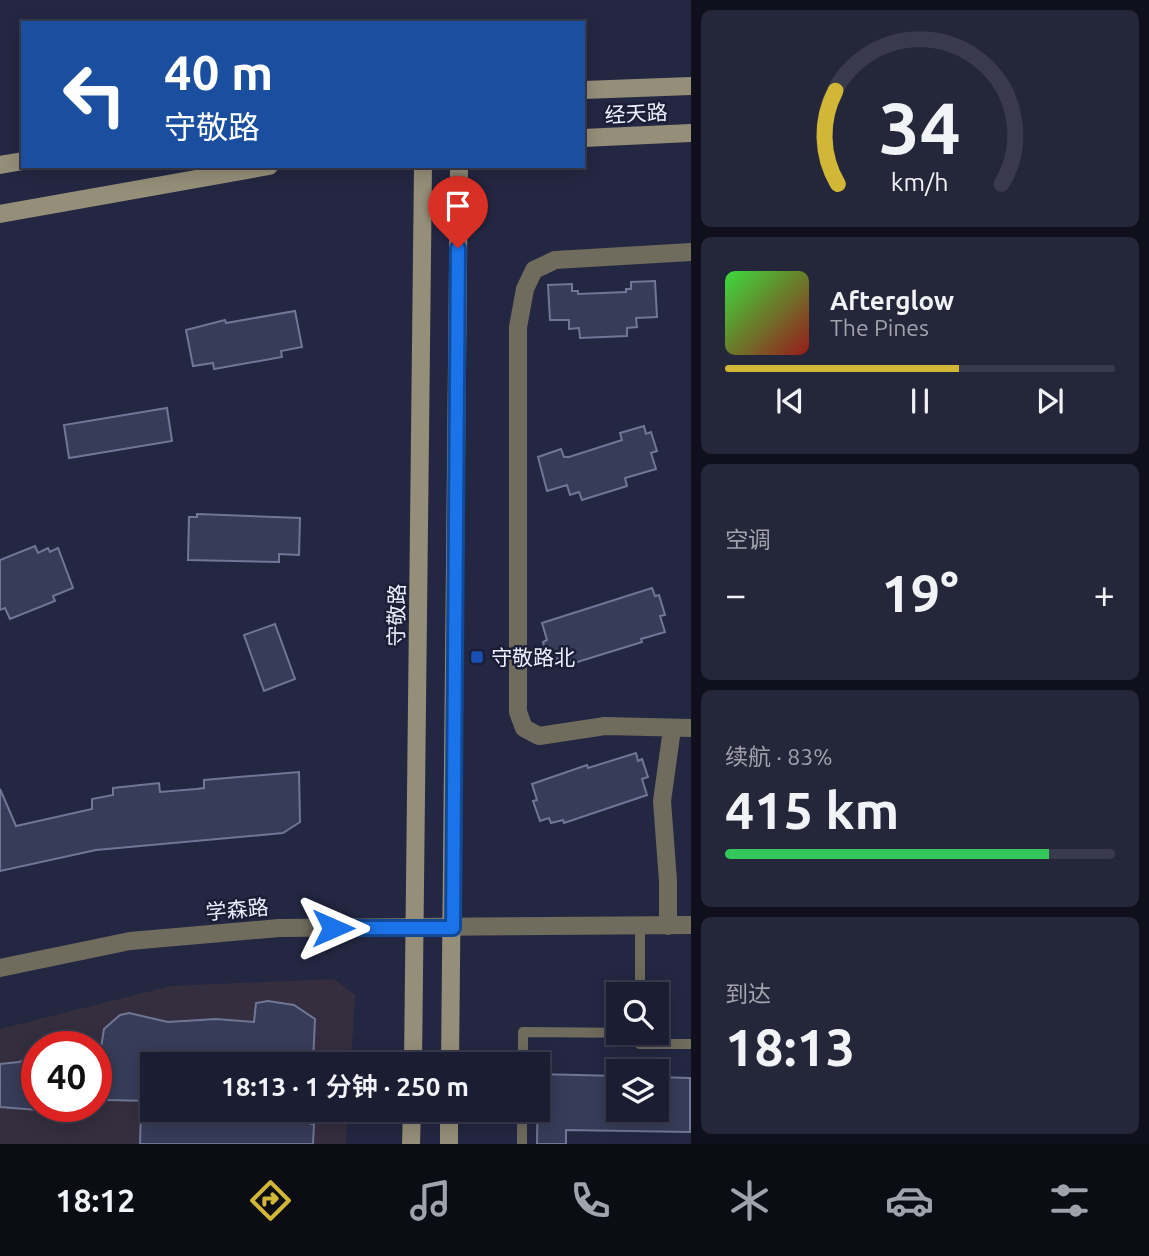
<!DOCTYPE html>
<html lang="zh">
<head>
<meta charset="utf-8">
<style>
	:root { --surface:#1b1d32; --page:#24263a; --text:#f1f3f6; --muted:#a0a2ac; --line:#393b4d; --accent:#d2b736 }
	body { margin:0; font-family:Ubuntu,"Noto Sans SC",sans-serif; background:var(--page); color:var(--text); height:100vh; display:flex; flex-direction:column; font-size:26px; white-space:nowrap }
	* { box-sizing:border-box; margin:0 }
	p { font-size:23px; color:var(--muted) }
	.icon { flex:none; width:38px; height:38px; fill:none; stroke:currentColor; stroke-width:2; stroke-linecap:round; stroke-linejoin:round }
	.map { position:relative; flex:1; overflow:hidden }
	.sheet { display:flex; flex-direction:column; gap:10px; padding:10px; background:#0f101c; width:458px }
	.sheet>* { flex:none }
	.hud { position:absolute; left:21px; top:21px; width:564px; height:147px; border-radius:0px; box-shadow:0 4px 18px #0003,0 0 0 2px var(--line); background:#1a4fa0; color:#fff; overflow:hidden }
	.buttons { position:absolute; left:606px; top:982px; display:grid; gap:14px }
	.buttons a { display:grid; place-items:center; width:63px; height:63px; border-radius:0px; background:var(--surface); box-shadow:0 4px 18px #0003,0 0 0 2px var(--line); font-size:35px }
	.speed { position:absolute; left:21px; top:1031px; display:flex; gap:14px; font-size:35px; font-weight:700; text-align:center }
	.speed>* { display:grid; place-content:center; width:91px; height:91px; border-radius:50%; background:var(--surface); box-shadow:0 4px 18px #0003,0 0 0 2px var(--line); line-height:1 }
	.speed .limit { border:10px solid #d22; background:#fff; color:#111 }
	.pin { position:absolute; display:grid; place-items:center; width:60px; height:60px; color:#fff; margin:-72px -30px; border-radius:50% 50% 50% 0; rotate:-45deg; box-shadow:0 0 7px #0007 }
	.pin .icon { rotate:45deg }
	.me { position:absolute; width:77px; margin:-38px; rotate:90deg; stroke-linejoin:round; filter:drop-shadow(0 0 5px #0008) }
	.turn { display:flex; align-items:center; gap:24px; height:147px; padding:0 28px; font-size:32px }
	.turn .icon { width:91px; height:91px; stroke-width:2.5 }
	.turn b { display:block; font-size:49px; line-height:60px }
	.big { font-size:52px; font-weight:600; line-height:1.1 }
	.sheet .tile { flex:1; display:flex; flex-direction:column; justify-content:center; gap:10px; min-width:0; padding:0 24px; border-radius:10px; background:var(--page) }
	.sheet .dial { align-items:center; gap:0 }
	.dial svg { height:182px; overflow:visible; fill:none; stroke:var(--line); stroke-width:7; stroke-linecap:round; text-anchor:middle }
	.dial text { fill:var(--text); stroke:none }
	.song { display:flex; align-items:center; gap:21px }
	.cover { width:84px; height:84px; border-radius:10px; background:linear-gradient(135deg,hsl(120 70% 55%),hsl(0 70% 35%)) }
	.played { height:7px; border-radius:4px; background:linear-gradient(90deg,var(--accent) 60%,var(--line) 60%) }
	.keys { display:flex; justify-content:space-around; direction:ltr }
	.heat { display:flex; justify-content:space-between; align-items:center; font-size:38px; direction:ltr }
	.charge { height:10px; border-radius:5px; background:linear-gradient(90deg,#34c759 83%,var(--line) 0) }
	.trip { position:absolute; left:140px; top:1052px; width:410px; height:70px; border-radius:0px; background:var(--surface); box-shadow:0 4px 18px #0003,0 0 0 2px var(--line); font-weight:600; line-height:70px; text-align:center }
	.tabs { display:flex; height:112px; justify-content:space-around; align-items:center; background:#0b0c14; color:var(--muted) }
	.tabs .icon { width:49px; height:49px }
	.tabs .on { color:var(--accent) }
	.tabs b { font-size:32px; color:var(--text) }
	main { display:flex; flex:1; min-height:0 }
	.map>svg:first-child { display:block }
</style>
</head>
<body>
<main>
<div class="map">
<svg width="691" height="1144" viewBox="0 0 691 1144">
	<rect width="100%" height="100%" fill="#242742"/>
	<!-- education -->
	<path fill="#342e3e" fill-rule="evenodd" d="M 334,979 L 355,995 L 351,1064 L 152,1064 L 152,1110 L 348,1110 L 346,1144 L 0,1144 L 0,1029 L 171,986 ZM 37,1046 L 96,1046 L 96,1106 L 37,1106 Z"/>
	<!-- building -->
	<path fill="#373c58" stroke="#707695" stroke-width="2" d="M 655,281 L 657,317 L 636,318 L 637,327 L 627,328 L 627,336 L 580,338 L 579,328 L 569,329 L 569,320 L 550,320 L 548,285 L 572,284 L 572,291 L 578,291 L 578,294 L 626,292 L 626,289 L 631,289 L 631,282 Z
		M 295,311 L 302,347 L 281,351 L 282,357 L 214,369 L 213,363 L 193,366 L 186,330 L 225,320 L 226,323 Z
		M 167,408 L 172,441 L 69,458 L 64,425 Z
		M 644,426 L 646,434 L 651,432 L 657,451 L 651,453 L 656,469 L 625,478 L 627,486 L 582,500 L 579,492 L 570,495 L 567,485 L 547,491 L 538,457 L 561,449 L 564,457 L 569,457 L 622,440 L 620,433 Z
		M 197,514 L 300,518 L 299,555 L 279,554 L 279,562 L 188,560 L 189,517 L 197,517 Z
		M 35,546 L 38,553 L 48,548 L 50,552 L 58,548 L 73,588 L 53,596 L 55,601 L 10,619 L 5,608 L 0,610 L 0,560 Z
		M 652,588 L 655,596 L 659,595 L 665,615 L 660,616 L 665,632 L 641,639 L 642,642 L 574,663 L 573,660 L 561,663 L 559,658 L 549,661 L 543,642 L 547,640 L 542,623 Z
		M 275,624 L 295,679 L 264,691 L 244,635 Z
		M 636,753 L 638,761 L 642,759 L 648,777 L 642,779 L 647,795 L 564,823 L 563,820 L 551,823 L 549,818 L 540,821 L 533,801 L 537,800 L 532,784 L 587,765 L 588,768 Z
		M 299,772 L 300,822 L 283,833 L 96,850 L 0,871 L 0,789 L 16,826 L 92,809 L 92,799 L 113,795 L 113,788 L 159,783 L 160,792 L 196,789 L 204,788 L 204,780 Z
		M 268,1001 L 294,1005 L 315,1019 L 313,1063 L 283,1061 L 283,1064 L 152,1064 L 152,1101 L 108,1100 L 108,1097 L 96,1096 L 96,1054 L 100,1054 L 104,1029 L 120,1015 L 129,1013 L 168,1022 L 216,1019 L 254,1022 L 256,1003 Z
		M 37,1056 L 37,1110 L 0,1107 L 0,1064 L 19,1062 Z
		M 538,1074 L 618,1076 L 618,1110 L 656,1110 L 656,1077 L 690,1078 L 690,1132 L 566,1130 L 566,1144 L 537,1144 Z
		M 141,1110 L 306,1110 L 306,1115 L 311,1115 L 311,1124 L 314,1124 L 313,1144 L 140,1144 Z"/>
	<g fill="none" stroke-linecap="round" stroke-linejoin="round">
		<!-- service -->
		<path stroke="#6f6b5d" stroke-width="10" d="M 640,994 L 640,926
			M 639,1032 L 640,1044 L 691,1044
			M 523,1064 L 523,1032 L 639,1033
			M 522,1144 L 522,1110"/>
		<!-- minor -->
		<path stroke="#6f6b5d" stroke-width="18" d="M 691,252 L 555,260 L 534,270 L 525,289 L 518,327 L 518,712 L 524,728 L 539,736 L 605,726 L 691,728
			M 668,926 L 668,881 L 662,801 L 672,729"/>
		<!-- tertiary -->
		<path stroke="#6f6b5d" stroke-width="18" d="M 0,968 L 130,941 L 279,928 L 691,925"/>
		<!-- secondary -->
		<path stroke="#958f79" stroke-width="18" d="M 583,90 L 691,86
			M 583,138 L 691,133
			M 0,165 L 23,161
			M 0,214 L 269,166
			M 413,1064 L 423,166
			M 450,1064 L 459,166
			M 411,1144 L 412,1110
			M 449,1144 L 449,1110"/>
	</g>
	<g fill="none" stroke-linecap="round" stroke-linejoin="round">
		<defs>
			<path id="route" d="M 333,928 L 453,928 L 458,248"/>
		</defs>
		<!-- route casing -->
		<use href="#route" stroke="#114b97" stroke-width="18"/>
		<!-- route -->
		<use href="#route" stroke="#1a73e8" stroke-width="12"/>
	</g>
	<!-- markers -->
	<rect fill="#1a4fb4" stroke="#1a1e37" stroke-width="2.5" x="470" y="650" width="14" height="14" rx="3.5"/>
	<g text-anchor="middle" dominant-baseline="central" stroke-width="5" stroke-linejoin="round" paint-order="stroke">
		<!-- street labels -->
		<g font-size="21" fill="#eceffd" stroke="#1a1e37">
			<text transform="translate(636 113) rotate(-3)">经天路</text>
			<text transform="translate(396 615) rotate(-89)">守敬路</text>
			<text transform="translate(237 909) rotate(-5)">学森路</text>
		</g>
		<!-- poi labels -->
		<g font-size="21" fill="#eceffd" stroke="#1a1e37" text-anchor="start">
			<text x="491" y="657">守敬路北</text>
		</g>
	</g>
</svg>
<div class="buttons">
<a><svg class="icon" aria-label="search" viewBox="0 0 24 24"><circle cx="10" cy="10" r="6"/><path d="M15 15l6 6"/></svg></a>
<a><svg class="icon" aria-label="layers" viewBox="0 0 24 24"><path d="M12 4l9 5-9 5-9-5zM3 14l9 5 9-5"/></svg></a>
</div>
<div class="speed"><div class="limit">40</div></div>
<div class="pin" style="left:458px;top:248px;background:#d93025"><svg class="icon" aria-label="arrive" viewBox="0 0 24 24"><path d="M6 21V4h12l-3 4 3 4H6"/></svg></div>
<svg class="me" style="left:333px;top:928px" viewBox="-20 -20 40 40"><path d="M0-17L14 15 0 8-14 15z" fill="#1a73e8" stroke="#fff" stroke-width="4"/></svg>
<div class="trip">18:13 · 1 分钟 · 250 m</div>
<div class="hud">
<div class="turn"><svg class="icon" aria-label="left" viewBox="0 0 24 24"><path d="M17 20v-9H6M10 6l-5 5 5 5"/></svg><div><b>40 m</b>守敬路</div></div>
</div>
</div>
<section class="sheet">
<div class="tile dial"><svg viewBox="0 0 100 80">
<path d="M14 69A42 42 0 1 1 86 69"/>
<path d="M14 69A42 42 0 0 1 13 28" stroke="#d2b736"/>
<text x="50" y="56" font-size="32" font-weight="700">34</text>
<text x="50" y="72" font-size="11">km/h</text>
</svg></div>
<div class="tile">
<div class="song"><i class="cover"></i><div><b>Afterglow</b><p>The Pines</p></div></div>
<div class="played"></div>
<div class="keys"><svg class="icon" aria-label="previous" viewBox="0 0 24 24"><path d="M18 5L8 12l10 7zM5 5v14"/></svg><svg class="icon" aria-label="pause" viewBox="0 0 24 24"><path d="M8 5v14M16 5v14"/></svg><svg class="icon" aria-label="next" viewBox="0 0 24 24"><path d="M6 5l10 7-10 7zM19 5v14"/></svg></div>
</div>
<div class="tile"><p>空调</p>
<div class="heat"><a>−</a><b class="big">19°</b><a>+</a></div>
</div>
<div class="tile"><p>续航 · 83%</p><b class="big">415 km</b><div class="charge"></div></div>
<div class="tile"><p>到达</p><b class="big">18:13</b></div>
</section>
</main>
<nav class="tabs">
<b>18:12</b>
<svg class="icon on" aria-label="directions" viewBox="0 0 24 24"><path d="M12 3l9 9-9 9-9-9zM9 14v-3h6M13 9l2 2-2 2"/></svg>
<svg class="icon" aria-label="music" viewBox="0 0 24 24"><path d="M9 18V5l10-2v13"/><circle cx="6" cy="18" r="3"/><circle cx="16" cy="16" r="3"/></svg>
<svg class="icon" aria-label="phone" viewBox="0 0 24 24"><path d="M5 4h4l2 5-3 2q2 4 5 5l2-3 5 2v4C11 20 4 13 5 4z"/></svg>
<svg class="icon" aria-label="climate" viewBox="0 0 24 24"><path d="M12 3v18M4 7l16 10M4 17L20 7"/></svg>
<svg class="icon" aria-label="car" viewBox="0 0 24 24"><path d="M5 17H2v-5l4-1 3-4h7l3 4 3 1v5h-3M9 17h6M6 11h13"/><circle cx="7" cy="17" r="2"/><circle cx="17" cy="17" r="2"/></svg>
<svg class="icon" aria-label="filters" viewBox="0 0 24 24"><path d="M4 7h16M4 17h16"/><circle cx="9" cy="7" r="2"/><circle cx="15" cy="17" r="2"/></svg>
</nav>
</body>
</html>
